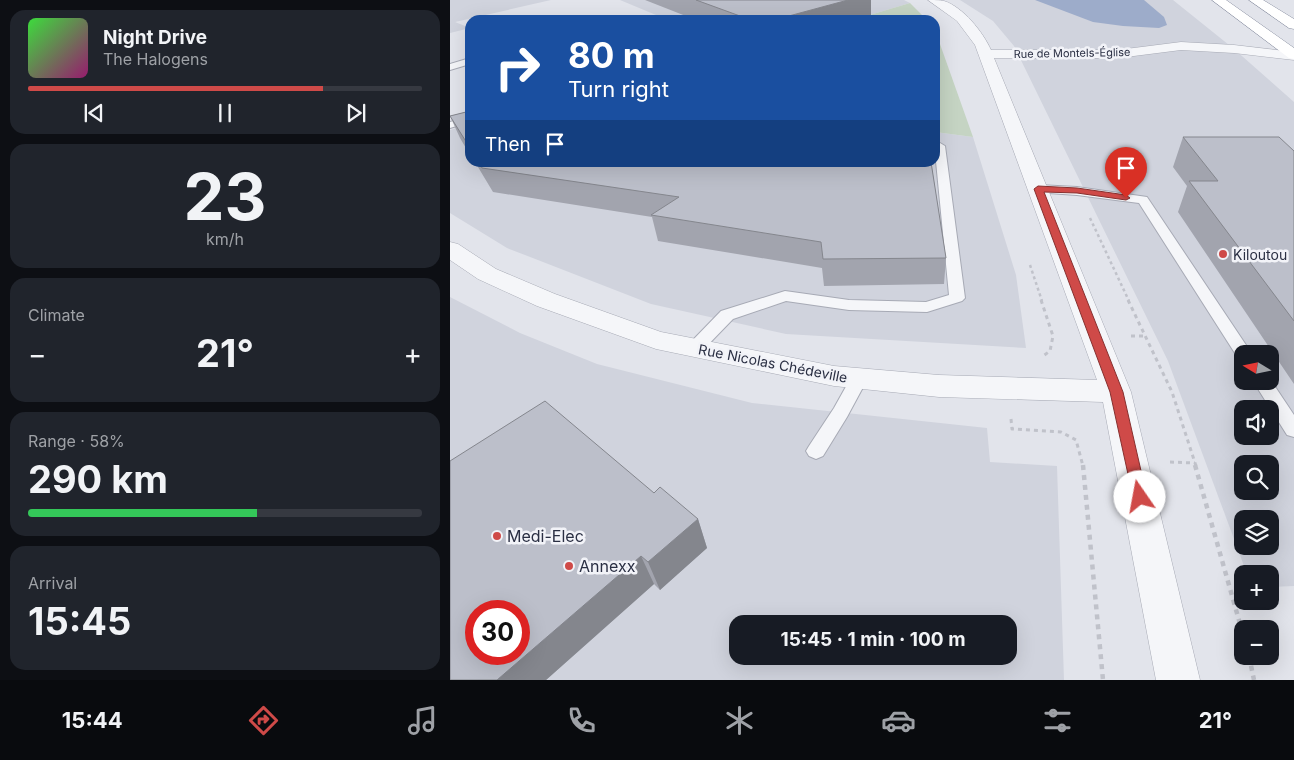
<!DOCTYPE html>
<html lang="en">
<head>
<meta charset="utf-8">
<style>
	:root { --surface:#171b24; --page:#20242c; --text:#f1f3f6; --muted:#9ea1a6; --line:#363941; --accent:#cf4a48 }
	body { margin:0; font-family:Inter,sans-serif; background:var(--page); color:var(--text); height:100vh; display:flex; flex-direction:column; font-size:19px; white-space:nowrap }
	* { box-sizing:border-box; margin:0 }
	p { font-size:16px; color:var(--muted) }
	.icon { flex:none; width:28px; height:28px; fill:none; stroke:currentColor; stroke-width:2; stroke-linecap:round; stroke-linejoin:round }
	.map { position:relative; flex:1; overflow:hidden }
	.drawer { display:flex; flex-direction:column; gap:10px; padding:10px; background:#0d0f14; width:450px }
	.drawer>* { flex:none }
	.guide { position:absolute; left:15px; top:15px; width:475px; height:152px; border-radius:15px; box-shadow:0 5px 20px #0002; background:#1a4fa0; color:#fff; overflow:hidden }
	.needle { width:32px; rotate:280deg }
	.tools { position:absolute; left:784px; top:345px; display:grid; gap:10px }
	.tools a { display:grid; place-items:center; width:45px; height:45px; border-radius:10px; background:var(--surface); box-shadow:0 5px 20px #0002; font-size:25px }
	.speed { position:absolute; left:15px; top:600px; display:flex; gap:10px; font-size:25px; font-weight:700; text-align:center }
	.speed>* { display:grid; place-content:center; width:65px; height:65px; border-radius:50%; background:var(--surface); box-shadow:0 5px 20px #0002; line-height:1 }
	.speed .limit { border:8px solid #d22; background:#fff; color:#111 }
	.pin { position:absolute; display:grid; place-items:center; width:42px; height:42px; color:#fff; margin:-51px -21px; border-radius:50% 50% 50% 0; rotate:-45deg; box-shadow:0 0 5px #0007 }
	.pin .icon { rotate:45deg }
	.me { position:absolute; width:55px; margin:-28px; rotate:348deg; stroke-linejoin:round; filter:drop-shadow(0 0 4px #0008) }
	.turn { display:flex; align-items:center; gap:18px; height:105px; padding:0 20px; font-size:22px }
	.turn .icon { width:65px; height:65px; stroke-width:2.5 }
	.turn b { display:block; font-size:35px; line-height:42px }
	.then { display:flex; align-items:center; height:48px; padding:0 20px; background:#0003; gap:10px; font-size:19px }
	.big { font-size:38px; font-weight:700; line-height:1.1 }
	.drawer .card { flex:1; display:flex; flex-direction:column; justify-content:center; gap:8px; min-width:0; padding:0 18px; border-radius:15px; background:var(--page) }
	.drawer .dial { align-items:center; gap:0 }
	.dial b { font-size:65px; line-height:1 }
	.song { display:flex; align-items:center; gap:15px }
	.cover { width:60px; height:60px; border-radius:8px; background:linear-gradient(135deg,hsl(120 70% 55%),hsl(320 70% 35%)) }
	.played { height:5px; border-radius:2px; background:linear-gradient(90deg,var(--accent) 75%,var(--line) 75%) }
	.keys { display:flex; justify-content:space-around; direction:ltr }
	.heat { display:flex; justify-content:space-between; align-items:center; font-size:28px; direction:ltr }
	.charge { height:8px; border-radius:4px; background:linear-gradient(90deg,#34c759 58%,var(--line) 0) }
	.trip { position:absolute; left:279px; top:615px; width:288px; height:50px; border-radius:15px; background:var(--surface); box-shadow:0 5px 20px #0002; font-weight:700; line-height:50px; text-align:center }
	.tabs { display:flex; height:80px; justify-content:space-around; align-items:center; background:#090b0e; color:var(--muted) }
	.tabs .icon { width:35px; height:35px }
	.tabs .active { color:var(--accent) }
	.tabs b { font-size:22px; color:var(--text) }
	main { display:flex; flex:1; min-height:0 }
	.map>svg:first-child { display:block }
</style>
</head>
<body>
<main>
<section class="drawer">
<div class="card">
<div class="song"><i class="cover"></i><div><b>Night Drive</b><p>The Halogens</p></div></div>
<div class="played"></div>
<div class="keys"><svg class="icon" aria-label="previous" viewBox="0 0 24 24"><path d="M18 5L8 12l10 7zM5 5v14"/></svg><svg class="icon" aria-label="pause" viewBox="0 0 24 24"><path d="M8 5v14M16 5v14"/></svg><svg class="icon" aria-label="next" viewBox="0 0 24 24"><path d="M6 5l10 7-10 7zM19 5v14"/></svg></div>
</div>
<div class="card dial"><b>23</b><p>km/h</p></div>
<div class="card"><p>Climate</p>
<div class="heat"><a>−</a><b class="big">21°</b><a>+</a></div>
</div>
<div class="card"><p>Range · 58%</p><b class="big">290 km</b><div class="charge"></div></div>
<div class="card"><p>Arrival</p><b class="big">15:45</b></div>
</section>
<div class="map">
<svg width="844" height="680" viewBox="0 0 844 680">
	<rect width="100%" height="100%" fill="#e2e4eb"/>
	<!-- built -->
	<path fill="#d0d3dd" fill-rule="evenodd" d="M 0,0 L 101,0 L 5,22 L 20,28 L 0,33 Z
		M 170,0 L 454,0 L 460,3 L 403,20 L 218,20 Z
		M 510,0 L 723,0 L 784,49 L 844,102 L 844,586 L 820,587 L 820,574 L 797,574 L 718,361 L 564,46 L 543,21 ZM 792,354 L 820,354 L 820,381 L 792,381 ZM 792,409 L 820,409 L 820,436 L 792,436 ZM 792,464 L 820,464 L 820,491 L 792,491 ZM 792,519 L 820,519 L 820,546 L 792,546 Z
		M 13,126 L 20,134 L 20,162 L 485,162 L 485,132 L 523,137 L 566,275 L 576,348 L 336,334 L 201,304 L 57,248 L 0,213 L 0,130 Z
		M 0,297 L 70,333 L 147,364 L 302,403 L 537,428 L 540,462 L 607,466 L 614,680 L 0,680 ZM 26,611 L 69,611 L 69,654 L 26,654 ZM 288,624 L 558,624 L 558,656 L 288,656 Z"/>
	<!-- green -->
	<path fill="#c5d4c3" d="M 460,3 L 477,20 L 403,20 Z
		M 485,30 L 523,137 L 485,132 Z"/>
	<!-- water -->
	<path fill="#9dacca" d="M 585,0 L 694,0 L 714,17 L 717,25 L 709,28 L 673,26 L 643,22 Z"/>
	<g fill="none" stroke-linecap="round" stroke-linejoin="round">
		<defs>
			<path id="service" d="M 20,58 L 20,64 L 0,70 L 0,64 Z
				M 20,116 L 20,122 L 0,128 L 0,122 Z
				M 490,143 L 495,146 L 515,298 L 512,301 L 477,312 L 399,310 L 336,301 L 283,319 L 251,352 L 245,354 L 239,352 L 237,348 L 239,344 L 271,311 L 335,291 L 399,300 L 476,302 L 499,295 L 485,151 L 485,145 Z
				M 588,185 L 627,187 L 697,197 L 802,354 L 792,354 L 792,359 L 788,358 L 689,203 L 627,195 L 584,192 L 582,189 L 584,186 Z
				M 409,372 L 415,374 L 418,378 L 397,417 L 373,456 L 366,459 L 359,456 L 356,451 L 359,446 L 384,408 L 403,374 Z
				M 820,379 L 844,415 L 844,437 L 837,435 L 803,381 L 820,381 Z"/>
			<path id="minor" d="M 478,0 C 483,0 490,0 494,1 C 513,7 533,32 541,50 L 668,50 L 731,42 L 784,45 L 844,52 L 844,60 L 784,53 L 731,50 L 668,58 L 544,58 L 681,392 L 750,680 L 706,680 L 653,402 L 489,397 L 384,386 L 206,349 L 87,306 L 28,279 L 0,260 L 0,242 L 8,244 L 46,269 L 105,294 L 211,332 L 384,366 L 489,375 L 647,380 L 525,45 L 507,21 Z"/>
			<path id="motorway" d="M 762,0 L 776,0 L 844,48 L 844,59 L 839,58 Z
				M 799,0 L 813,0 L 844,19 L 844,29 L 839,28 Z"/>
		</defs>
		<!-- service casing -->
		<use href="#service" stroke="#a7aab5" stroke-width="2"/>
		<!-- minor casing -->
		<use href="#minor" stroke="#a7aab5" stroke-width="1"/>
		<!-- motorway casing -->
		<use href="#motorway" stroke="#898fa1" stroke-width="1"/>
		<!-- path-far2 -->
		<path stroke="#c0c2ca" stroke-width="2.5" stroke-dasharray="3 3" stroke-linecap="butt" d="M 640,218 L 679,301
			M 580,265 L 592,301"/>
		<!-- path-far1 -->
		<path stroke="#c0c2ca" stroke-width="3" stroke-dasharray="4 4" stroke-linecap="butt" d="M 591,300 L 603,336 L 600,351 L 593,356
			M 678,300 L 722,392 L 746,466
			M 681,336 L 696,336
			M 561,419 L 562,429 L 611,432 L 626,440 L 633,466
			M 720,462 L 745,463"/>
		<!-- path -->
		<path stroke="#c0c2ca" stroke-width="4.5" stroke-dasharray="5 5" stroke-linecap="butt" d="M 633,465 L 653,680
			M 745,465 L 792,631
			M 799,656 L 804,680"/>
		<!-- service -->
		<use href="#service" fill="#f5f6f9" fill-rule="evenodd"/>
		<!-- minor -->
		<use href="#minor" fill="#f5f6f9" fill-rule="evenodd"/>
		<!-- motorway -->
		<use href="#motorway" fill="#fff" fill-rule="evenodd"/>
	</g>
	<!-- wall -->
	<path fill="#a2a4ae" d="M 195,0 L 421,0 L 421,15 L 403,20 L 246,20 Z
		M 20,111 L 20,155 L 10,138 L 0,116 Z
		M 733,137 L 844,151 L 844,384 L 728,212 L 737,186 L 723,167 Z
		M 25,162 L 481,162 L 496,258 L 494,284 L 374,286 L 372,268 L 208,241 L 202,217 L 43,192 Z
		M 204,493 L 248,519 L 257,548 L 210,590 L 204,584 L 96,680 L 0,680 Z"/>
	<!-- shaded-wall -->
	<path fill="#84868d" d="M 398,0 L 421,0 L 421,15 L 403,20 L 324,20 Z
		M 248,519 L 257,548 L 210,590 L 198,562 Z
		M 191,556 L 204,584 L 96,680 L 47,680 Z"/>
	<!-- building -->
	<path fill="#bcbfca" stroke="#84868d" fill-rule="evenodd" d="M 246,0 L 398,0 L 324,20 L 301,20 Z
		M 20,111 L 20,148 L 0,116 Z
		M 733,137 L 829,137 L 844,151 L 844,321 L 739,181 L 768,181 Z
		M 29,162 L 481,162 L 496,258 L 373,259 L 371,242 L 201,215 L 229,197 L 32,168 Z
		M 95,401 L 204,493 L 210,487 L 248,519 L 198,562 L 191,556 L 47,680 L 0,680 L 0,461 ZM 26,611 L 69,611 L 69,654 L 26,654 Z"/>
	<!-- route -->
	<path fill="#cf4a48" stroke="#87302f" d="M 588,186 L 627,188 L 676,195 L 680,198 L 676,200 L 627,193 L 594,192 L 673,392 L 697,497 L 695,501 L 690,503 L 685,501 L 683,497 L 660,392 L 584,189 Z"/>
	<!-- markers -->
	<g fill="#cf4a48" stroke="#f2f3f8" stroke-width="2">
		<circle cx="773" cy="254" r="5"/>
		<circle cx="47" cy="536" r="5"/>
		<circle cx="119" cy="566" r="5"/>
	</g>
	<g text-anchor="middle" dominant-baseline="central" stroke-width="5" stroke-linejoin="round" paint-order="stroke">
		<!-- far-street labels -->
		<g font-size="11" fill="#2a2f43" stroke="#f2f3f8">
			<text transform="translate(622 53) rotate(-1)">Rue de Montels-Église</text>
		</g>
		<!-- poi labels -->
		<g font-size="14" fill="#2a2f43" stroke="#f2f3f8" text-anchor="start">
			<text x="783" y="254">Kiloutou</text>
		</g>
		<!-- street labels -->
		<g font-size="14" fill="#2a2f43" stroke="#f2f3f8">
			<text transform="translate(323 363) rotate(11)">Rue Nicolas Chédeville</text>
		</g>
		<!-- near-poi labels -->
		<g font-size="16" fill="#2a2f43" stroke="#f2f3f8" text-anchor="start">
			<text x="57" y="536">Medi-Elec</text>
			<text x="129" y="566">Annexx</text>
		</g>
	</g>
</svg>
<div class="tools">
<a><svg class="needle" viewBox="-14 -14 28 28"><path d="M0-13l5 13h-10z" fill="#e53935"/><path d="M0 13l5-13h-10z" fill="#9ea1a6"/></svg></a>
<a><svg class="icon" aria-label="sound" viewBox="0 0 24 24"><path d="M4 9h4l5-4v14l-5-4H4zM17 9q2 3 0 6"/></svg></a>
<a><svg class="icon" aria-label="search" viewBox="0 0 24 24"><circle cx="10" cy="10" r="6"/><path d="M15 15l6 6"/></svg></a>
<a><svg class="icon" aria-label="layers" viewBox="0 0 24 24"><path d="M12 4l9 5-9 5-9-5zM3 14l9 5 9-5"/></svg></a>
<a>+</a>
<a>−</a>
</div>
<div class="speed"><div class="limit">30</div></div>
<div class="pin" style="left:676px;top:198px;background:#d93025"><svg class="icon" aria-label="arrive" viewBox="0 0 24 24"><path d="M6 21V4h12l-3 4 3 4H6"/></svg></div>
<svg class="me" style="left:690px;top:497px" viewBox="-20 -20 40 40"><circle r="19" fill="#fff"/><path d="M0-13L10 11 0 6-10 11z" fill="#cf4a48"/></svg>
<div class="trip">15:45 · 1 min · 100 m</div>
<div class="guide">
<div class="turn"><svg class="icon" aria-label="right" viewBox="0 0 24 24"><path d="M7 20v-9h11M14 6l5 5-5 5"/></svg><div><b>80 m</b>Turn right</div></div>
<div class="then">Then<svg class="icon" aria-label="arrive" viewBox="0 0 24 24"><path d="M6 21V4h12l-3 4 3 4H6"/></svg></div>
</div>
</div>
</main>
<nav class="tabs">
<b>15:44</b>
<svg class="icon active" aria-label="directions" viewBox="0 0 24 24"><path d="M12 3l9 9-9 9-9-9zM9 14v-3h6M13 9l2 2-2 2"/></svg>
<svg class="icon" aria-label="music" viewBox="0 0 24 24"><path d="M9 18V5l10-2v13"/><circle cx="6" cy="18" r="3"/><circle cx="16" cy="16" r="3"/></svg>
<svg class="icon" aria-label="phone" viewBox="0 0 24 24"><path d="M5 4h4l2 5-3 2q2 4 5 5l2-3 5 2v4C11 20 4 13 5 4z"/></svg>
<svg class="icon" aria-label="climate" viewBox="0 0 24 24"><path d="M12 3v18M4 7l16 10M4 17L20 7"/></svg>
<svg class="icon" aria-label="car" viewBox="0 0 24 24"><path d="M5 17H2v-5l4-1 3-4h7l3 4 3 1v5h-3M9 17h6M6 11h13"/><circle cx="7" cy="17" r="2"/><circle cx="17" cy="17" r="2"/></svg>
<svg class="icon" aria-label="filters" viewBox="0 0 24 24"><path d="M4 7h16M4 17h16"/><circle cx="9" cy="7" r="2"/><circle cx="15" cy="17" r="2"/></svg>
<b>21°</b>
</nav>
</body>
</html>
